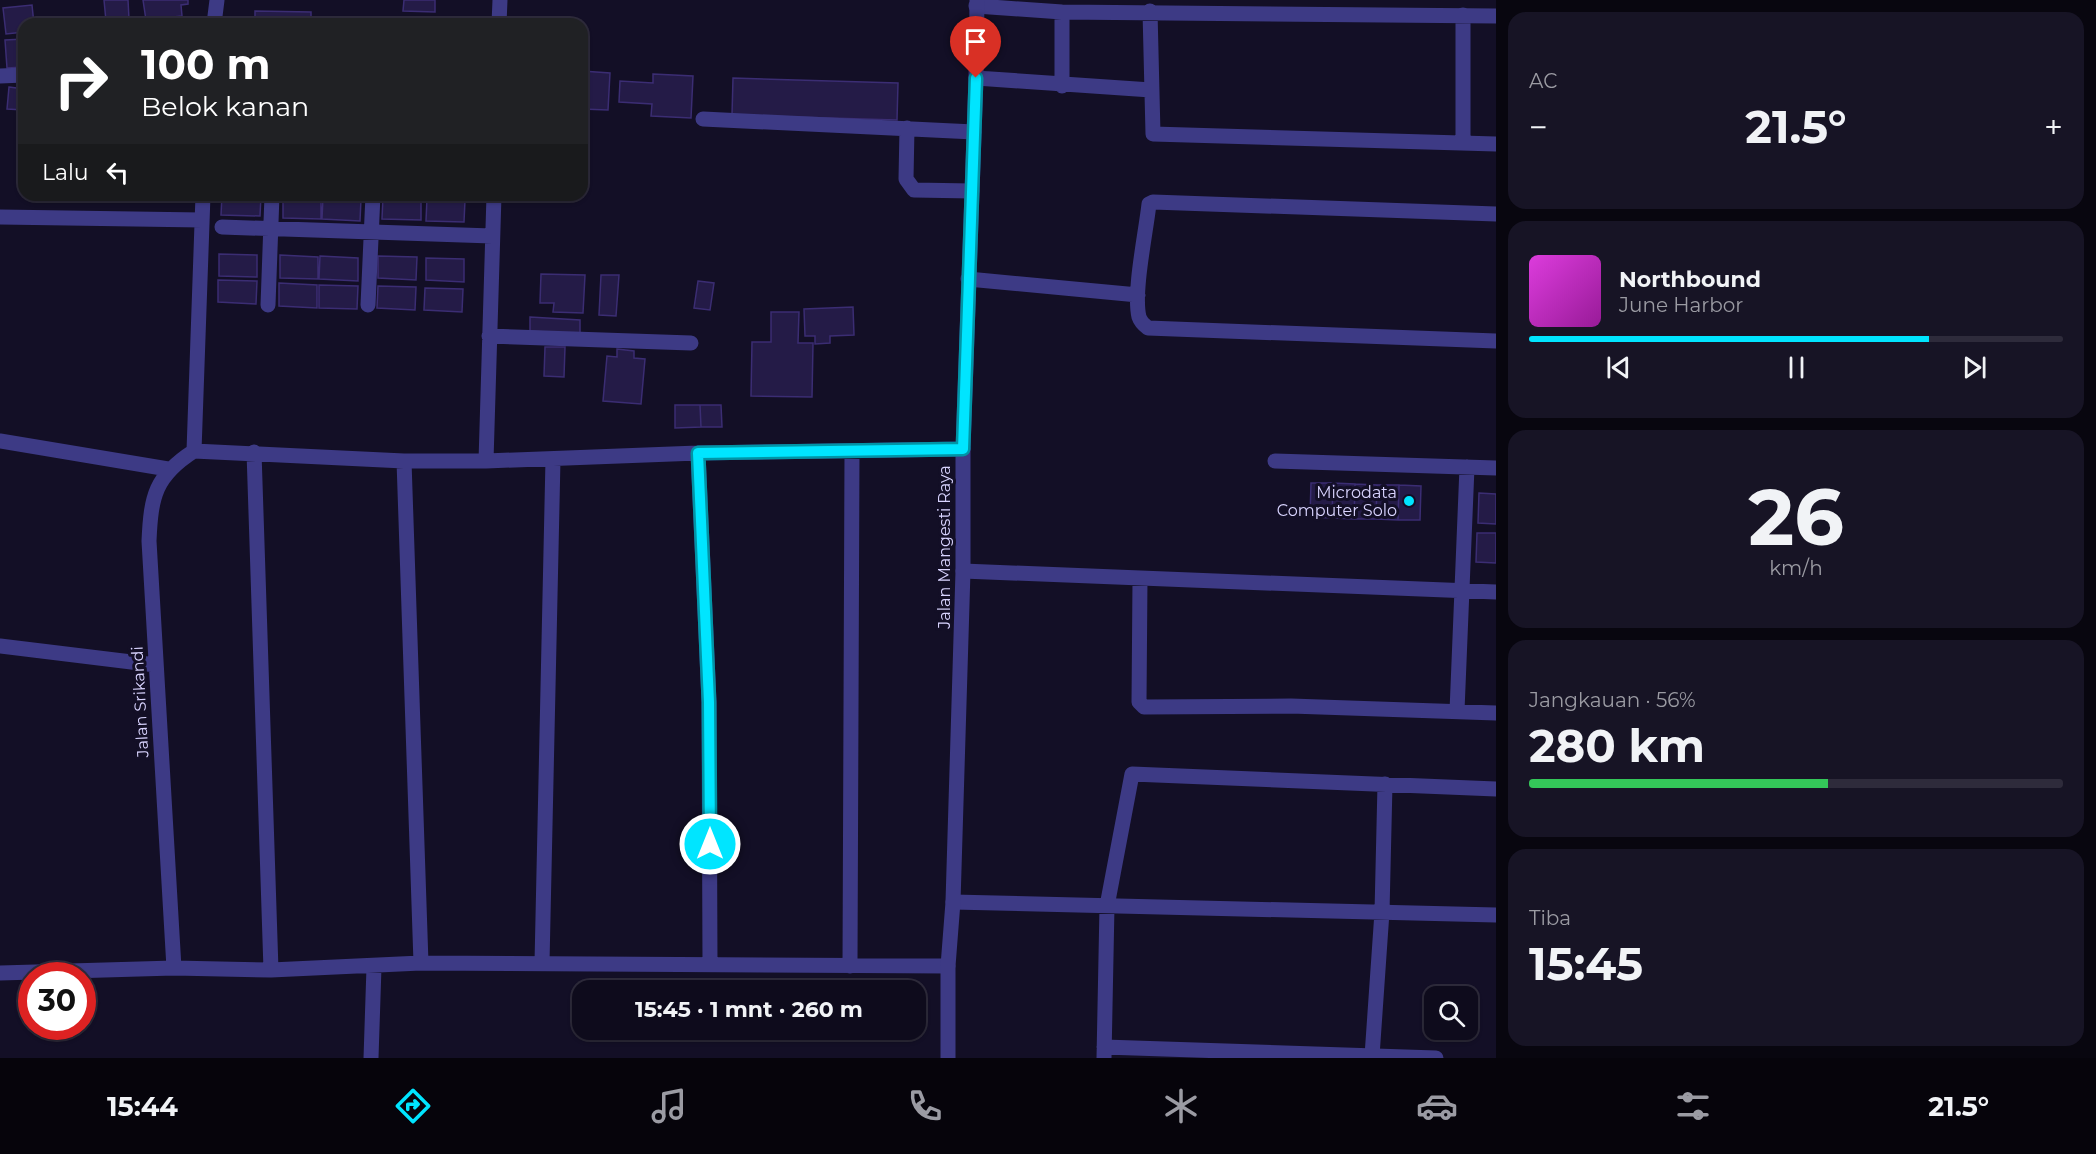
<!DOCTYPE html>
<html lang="id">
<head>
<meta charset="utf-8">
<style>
	:root { --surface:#0e0b1c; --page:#171425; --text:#f1f3f6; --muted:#9b9ba3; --line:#2e2b3b; --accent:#00e5ff }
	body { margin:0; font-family:Montserrat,sans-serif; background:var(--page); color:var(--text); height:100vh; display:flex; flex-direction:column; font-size:22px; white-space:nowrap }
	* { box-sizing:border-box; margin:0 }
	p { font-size:20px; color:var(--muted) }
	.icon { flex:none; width:33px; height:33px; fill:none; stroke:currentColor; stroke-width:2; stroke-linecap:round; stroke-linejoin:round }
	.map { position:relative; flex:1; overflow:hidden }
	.panel { display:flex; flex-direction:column; gap:12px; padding:12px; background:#08060f; width:600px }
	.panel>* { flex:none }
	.guide { position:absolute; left:18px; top:18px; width:570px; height:183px; border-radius:18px; box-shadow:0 2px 4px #0004,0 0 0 2px var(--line); background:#202124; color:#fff; overflow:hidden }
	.buttons { position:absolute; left:1424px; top:986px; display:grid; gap:12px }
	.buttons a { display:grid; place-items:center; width:54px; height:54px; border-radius:12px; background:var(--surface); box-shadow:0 2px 4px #0004,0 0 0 2px var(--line); font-size:30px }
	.speed { position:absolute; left:18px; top:962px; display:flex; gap:12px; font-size:30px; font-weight:700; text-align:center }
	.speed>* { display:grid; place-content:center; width:78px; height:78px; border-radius:50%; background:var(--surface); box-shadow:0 2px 4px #0004,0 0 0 2px var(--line); line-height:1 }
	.speed .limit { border:9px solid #d22; background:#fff; color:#111 }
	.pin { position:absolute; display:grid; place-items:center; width:51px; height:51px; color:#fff; margin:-62px -26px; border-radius:50% 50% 50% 0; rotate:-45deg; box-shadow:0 0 6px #0007 }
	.pin .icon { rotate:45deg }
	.me { position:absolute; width:66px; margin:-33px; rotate:0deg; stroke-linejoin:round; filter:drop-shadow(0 0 4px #0008) }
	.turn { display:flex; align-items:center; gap:21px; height:126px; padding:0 24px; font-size:27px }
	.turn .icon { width:78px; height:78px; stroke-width:2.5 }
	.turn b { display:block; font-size:42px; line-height:51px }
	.then { display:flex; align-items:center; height:57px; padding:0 24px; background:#0003; gap:12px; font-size:22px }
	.big { font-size:45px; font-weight:700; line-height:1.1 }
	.panel .card { flex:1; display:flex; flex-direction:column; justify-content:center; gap:9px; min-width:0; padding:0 21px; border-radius:18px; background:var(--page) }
	.panel .dial { align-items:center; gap:0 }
	.dial b { font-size:78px; line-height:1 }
	.song { display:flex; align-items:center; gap:18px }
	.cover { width:72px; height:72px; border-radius:9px; background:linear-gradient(135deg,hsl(300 70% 55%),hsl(300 70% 35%)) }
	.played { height:6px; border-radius:3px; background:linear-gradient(90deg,var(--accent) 75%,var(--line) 75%) }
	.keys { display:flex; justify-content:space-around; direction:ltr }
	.heat { display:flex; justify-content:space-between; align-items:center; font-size:33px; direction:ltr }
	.charge { height:9px; border-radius:4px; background:linear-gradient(90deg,#34c759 56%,var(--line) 0) }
	.trip { position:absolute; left:572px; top:980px; width:354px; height:60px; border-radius:18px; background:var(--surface); box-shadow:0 2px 4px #0004,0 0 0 2px var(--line); font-weight:700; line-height:60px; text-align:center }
	.dock { display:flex; height:96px; justify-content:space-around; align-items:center; background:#06040b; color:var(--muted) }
	.dock .icon { width:42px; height:42px }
	.dock .selected { color:var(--accent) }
	.dock b { font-size:27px; color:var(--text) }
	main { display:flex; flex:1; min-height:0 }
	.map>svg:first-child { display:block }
</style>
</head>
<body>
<main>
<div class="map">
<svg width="1496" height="1058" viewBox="0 0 1496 1058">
	<rect width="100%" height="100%" fill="#130f26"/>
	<!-- building -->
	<path fill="#241b47" stroke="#3b2d73" stroke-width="1.5" d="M 104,0 L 128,0 L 129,19 L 106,21 Z
		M 143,0 L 188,0 L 188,4 L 181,5 L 182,16 L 146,20 Z
		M 404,0 L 435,0 L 435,12 L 403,11 Z
		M 32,5 L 34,24 L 24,24 L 24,32 L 6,34 L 3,8 Z
		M 255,11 L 311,12 L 311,24 L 255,24 Z
		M 24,39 L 24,67 L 7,68 L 5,40 Z
		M 582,71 L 610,73 L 608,110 L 582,109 Z
		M 653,74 L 693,76 L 691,118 L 651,116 L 652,104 L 619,102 L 620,81 L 653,83 Z
		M 733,78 L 898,83 L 897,120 L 732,115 Z
		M 9,87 L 24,89 L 24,110 L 7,109 Z
		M 222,195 L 261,195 L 260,216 L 221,215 Z
		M 283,195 L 321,197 L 321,219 L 283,218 Z
		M 383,196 L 421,198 L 421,220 L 382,219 Z
		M 323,197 L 361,199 L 360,221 L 322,219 Z
		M 427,198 L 465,200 L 464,222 L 426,221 Z
		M 219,254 L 257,255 L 257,277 L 219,276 Z
		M 280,255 L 318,257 L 318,279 L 280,278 Z
		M 320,256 L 358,258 L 358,281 L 319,279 Z
		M 378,256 L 417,257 L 416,280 L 378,278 Z
		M 426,258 L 464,259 L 464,282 L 426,280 Z
		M 541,274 L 585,275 L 583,313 L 553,312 L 554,303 L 540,303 Z
		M 601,275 L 619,275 L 616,316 L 599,315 Z
		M 218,280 L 257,281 L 256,304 L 218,302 Z
		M 698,281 L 714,283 L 710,310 L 694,308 Z
		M 279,283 L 317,285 L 317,308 L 279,306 Z
		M 319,285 L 358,286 L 357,309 L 319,308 Z
		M 378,286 L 416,287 L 415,310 L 377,308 Z
		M 425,288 L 463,289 L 462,312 L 424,310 Z
		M 853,307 L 854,335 L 830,336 L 830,343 L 815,344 L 815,336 L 805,336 L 804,309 Z
		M 771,312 L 799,312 L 798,343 L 813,343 L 812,397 L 751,396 L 752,342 L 771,342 Z
		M 530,317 L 580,320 L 580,334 L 530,331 Z
		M 545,347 L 565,347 L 564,377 L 544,376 Z
		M 617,349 L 634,351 L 634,358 L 645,359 L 641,404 L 603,401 L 607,356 L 617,357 Z
		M 675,405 L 700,405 L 701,427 L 675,428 Z
		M 700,405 L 721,405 L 722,427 L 701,427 Z
		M 1311,483 L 1333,483 L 1332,518 L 1310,517 Z
		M 1333,483 L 1355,484 L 1354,519 L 1332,518 Z
		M 1355,484 L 1377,485 L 1376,519 L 1354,519 Z
		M 1377,485 L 1399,485 L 1398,520 L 1376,519 Z
		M 1399,485 L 1421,486 L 1420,520 L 1398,520 Z
		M 1479,493 L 1496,494 L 1496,524 L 1478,523 Z
		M 1477,533 L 1496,533 L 1496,563 L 1476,562 Z"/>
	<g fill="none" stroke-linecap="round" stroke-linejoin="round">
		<!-- service -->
		<path stroke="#3d3a85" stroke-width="15" d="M 703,119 L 974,132
			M 907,128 L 906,179 L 914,190 L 972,191"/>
		<!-- minor -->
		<path stroke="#3d3a85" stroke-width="15" d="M 976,6 L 1062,12 L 1496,16
			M 1150,11 L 1153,134 L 1496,144
			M 1062,12 L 1062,86
			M 1463,15 L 1463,143
			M 214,24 L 217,0
			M 499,24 L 500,0
			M 0,76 L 24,75
			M 976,78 L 1151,90
			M 203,195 L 194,451 L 404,461 L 486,461 L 698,453 L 963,449
			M 1496,214 L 1153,202 L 1149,204 C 1146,232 1133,292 1139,317 C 1141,323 1144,325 1148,328 L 1496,341
			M 0,217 L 202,220
			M 222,227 L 492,236
			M 968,279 L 1138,295
			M 268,305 L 272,195
			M 368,305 L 373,195
			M 489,336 L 691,343
			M 0,441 L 168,469
			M 254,452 L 271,970
			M 698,453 L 709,702 L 710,963
			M 404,461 L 421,963
			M 486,461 L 494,195
			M 1275,461 L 1496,468
			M 963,571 L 1496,592
			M 1140,579 L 1139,702 L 1144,707 L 1291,706 L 1496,713
			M 0,646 L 156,665
			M 1457,711 L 1467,467
			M 953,902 L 1496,915
			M 542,963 L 553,459
			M 850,966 L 852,451
			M 174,968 L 149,541 C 151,496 155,476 194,451
			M 0,973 L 174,968 L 271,970 L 421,963 L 948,966
			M 1104,1047 L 1436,1058
			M 1372,1056 L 1382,912 L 1385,784
			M 371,1058 L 374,967
			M 1104,1058 L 1107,906 L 1132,774 L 1496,789"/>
		<!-- tertiary -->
		<path stroke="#3d3a85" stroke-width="15" d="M 948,1058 L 948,966 L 953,902 L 963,571 L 963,449 L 976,78 L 977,0"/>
	</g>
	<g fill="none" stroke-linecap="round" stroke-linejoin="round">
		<defs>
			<path id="route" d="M 710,844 L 709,702 L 698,453 L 963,449 L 976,78"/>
		</defs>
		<!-- route casing -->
		<use href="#route" stroke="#0095a6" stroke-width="15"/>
		<!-- route -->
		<use href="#route" stroke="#00e5ff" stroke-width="10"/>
	</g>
	<!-- markers -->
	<circle fill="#00e5ff" stroke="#130f26" stroke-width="2" cx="1409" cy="501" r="6"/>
	<g text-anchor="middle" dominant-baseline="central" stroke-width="6" stroke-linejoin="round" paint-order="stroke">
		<!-- poi labels -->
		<g font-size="16" fill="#d9d4ff" stroke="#130f26" text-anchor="end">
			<text x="1397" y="492">Microdata<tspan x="1397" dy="18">Computer Solo</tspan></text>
		</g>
		<!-- street labels -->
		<g font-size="16" fill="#d9d4ff" stroke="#130f26">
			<text transform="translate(944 547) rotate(-90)">Jalan Mangesti Raya</text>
			<text transform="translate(140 702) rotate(-93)">Jalan Srikandi</text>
		</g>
	</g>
</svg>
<div class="buttons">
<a><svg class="icon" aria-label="search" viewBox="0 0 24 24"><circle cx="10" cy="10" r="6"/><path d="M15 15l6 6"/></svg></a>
</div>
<div class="speed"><div class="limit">30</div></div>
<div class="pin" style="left:976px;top:78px;background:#d93025"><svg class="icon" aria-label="arrive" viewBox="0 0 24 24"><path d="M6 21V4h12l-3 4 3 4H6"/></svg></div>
<svg class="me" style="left:710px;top:844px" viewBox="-20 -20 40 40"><circle r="17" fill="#00e5ff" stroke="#fff" stroke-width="3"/><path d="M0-11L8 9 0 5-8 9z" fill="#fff"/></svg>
<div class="trip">15:45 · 1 mnt · 260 m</div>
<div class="guide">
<div class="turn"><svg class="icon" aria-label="right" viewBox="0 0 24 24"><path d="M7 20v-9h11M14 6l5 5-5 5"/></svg><div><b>100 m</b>Belok kanan</div></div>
<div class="then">Lalu<svg class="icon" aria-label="left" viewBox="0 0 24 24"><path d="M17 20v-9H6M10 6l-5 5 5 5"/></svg></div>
</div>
</div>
<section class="panel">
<div class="card"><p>AC</p>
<div class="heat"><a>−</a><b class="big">21.5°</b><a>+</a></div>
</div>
<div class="card">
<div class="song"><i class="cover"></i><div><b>Northbound</b><p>June Harbor</p></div></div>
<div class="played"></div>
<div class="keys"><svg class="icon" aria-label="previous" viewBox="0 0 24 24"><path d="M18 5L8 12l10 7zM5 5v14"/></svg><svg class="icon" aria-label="pause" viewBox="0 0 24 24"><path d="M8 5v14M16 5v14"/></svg><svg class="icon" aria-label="next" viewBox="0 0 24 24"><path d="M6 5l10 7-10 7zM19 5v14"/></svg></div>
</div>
<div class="card dial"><b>26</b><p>km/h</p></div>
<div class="card"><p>Jangkauan · 56%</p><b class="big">280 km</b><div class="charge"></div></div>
<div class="card"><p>Tiba</p><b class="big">15:45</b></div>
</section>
</main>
<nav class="dock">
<b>15:44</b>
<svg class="icon selected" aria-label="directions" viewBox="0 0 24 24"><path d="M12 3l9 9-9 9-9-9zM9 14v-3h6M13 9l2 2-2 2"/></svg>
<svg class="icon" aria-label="music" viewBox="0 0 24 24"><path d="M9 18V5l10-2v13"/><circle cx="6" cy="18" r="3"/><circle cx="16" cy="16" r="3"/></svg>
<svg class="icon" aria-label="phone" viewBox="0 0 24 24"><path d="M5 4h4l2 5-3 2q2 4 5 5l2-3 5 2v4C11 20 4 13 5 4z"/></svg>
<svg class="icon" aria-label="climate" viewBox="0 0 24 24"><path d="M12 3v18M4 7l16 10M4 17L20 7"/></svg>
<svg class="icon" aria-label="car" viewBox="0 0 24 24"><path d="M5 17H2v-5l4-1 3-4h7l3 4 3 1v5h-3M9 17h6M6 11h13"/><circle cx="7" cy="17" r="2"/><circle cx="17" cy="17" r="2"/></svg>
<svg class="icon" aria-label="filters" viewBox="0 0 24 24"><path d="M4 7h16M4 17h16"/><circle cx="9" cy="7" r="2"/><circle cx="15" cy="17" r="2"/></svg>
<b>21.5°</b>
</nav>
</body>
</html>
